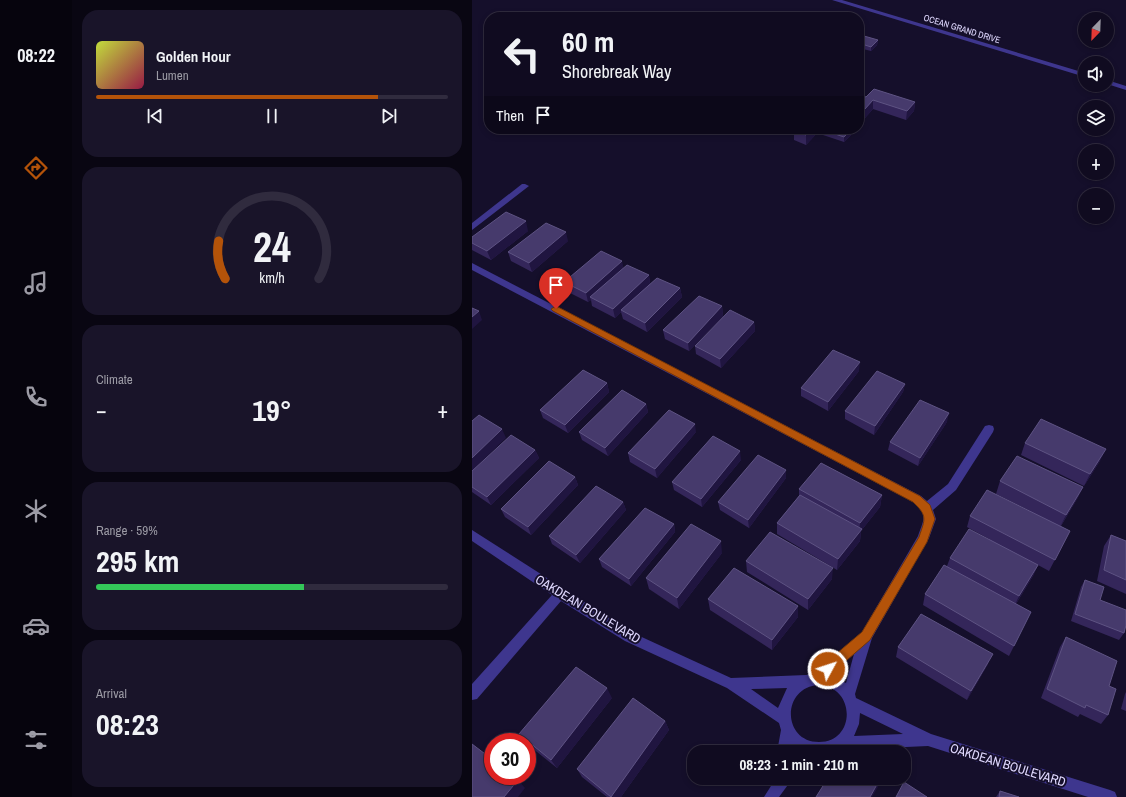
<!DOCTYPE html>
<html lang="en">
<head>
<meta charset="utf-8">
<style>
	:root { --surface:#100b20; --page:#191429; --text:#f1f3f6; --muted:#9c9ba5; --line:#302b3e; --accent:#b45309 }
	body { margin:0; font-family:"Archivo Narrow",sans-serif; background:var(--page); color:var(--text); height:100vh; display:flex; flex-direction:column; font-size:15px; white-space:nowrap }
	* { box-sizing:border-box; margin:0 }
	p { font-size:13px; color:var(--muted) }
	.icon { flex:none; width:22px; height:22px; fill:none; stroke:currentColor; stroke-width:2; stroke-linecap:round; stroke-linejoin:round }
	.map { position:relative; flex:1; overflow:hidden }
	.sheet { display:flex; flex-direction:column; gap:10px; padding:10px; background:#090612; width:400px }
	.sheet>* { flex:none }
	.banner { position:absolute; left:12px; top:12px; width:380px; height:122px; border-radius:16px; box-shadow:0 2px 6px #0003,0 0 0 1px var(--line); background:#100b20; color:var(--text); overflow:hidden }
	.needle { width:26px; rotate:203deg }
	.buttons { position:absolute; left:606px; top:12px; display:grid; gap:8px }
	.buttons a { display:grid; place-items:center; width:36px; height:36px; border-radius:50%; background:var(--surface); box-shadow:0 2px 6px #0003,0 0 0 1px var(--line); font-size:20px }
	.speed { position:absolute; left:12px; top:733px; display:flex; gap:8px; font-size:20px; font-weight:700; text-align:center }
	.speed>* { display:grid; place-content:center; width:52px; height:52px; border-radius:50%; background:var(--surface); box-shadow:0 2px 6px #0003,0 0 0 1px var(--line); line-height:1 }
	.speed .limit { border:6px solid #d22; background:#fff; color:#111 }
	.pin { position:absolute; display:grid; place-items:center; width:34px; height:34px; color:#fff; margin:-41px -17px; border-radius:50% 50% 50% 0; rotate:-45deg; box-shadow:0 0 4px #0007 }
	.pin .icon { rotate:45deg }
	.me { position:absolute; width:44px; margin:-22px; rotate:50deg; stroke-linejoin:round; filter:drop-shadow(0 0 3px #0008) }
	.turn { display:flex; align-items:center; gap:14px; height:84px; padding:0 12px; font-size:18px }
	.turn .icon { width:52px; height:52px; stroke-width:2.5 }
	.turn b { display:block; font-size:28px; line-height:34px }
	.then { display:flex; align-items:center; height:38px; padding:0 12px; background:#0003; gap:8px; font-size:15px }
	.big { font-size:30px; font-weight:700; line-height:1.1 }
	.sheet .card { flex:1; display:flex; flex-direction:column; justify-content:center; gap:6px; min-width:0; padding:0 14px; border-radius:16px; background:var(--page) }
	.sheet .dial { align-items:center; gap:0 }
	.dial svg { height:104px; overflow:visible; fill:none; stroke:var(--line); stroke-width:7; stroke-linecap:round; text-anchor:middle }
	.dial text { fill:var(--text); stroke:none }
	.song { display:flex; align-items:center; gap:12px }
	.cover { width:48px; height:48px; border-radius:6px; background:linear-gradient(135deg,hsl(70 70% 55%),hsl(340 70% 35%)) }
	.played { height:4px; border-radius:2px; background:linear-gradient(90deg,var(--accent) 80%,var(--line) 80%) }
	.keys { display:flex; justify-content:space-around; direction:ltr }
	.heat { display:flex; justify-content:space-between; align-items:center; font-size:22px; direction:ltr }
	.charge { height:6px; border-radius:3px; background:linear-gradient(90deg,#34c759 59%,var(--line) 0) }
	.trip { position:absolute; left:215px; top:745px; width:224px; height:40px; border-radius:16px; background:var(--surface); box-shadow:0 2px 6px #0003,0 0 0 1px var(--line); font-weight:700; line-height:40px; text-align:center }
	main { display:flex; flex:1; min-height:0 }
	.tab-bar { display:flex; flex-direction:column; width:72px; justify-content:space-around; align-items:center; background:#06040d; color:var(--muted) }
	.tab-bar .icon { width:28px; height:28px }
	.tab-bar .selected { color:var(--accent) }
	.tab-bar b { font-size:18px; color:var(--text) }
	.map>svg:first-child { display:block }
</style>
</head>
<body>
<main>
<nav class="tab-bar">
<b>08:22</b>
<svg class="icon selected" aria-label="directions" viewBox="0 0 24 24"><path d="M12 3l9 9-9 9-9-9zM9 14v-3h6M13 9l2 2-2 2"/></svg>
<svg class="icon" aria-label="music" viewBox="0 0 24 24"><path d="M9 18V5l10-2v13"/><circle cx="6" cy="18" r="3"/><circle cx="16" cy="16" r="3"/></svg>
<svg class="icon" aria-label="phone" viewBox="0 0 24 24"><path d="M5 4h4l2 5-3 2q2 4 5 5l2-3 5 2v4C11 20 4 13 5 4z"/></svg>
<svg class="icon" aria-label="climate" viewBox="0 0 24 24"><path d="M12 3v18M4 7l16 10M4 17L20 7"/></svg>
<svg class="icon" aria-label="car" viewBox="0 0 24 24"><path d="M5 17H2v-5l4-1 3-4h7l3 4 3 1v5h-3M9 17h6M6 11h13"/><circle cx="7" cy="17" r="2"/><circle cx="17" cy="17" r="2"/></svg>
<svg class="icon" aria-label="filters" viewBox="0 0 24 24"><path d="M4 7h16M4 17h16"/><circle cx="9" cy="7" r="2"/><circle cx="15" cy="17" r="2"/></svg>
</nav>
<section class="sheet">
<div class="card">
<div class="song"><i class="cover"></i><div><b>Golden Hour</b><p>Lumen</p></div></div>
<div class="played"></div>
<div class="keys"><svg class="icon" aria-label="previous" viewBox="0 0 24 24"><path d="M18 5L8 12l10 7zM5 5v14"/></svg><svg class="icon" aria-label="pause" viewBox="0 0 24 24"><path d="M8 5v14M16 5v14"/></svg><svg class="icon" aria-label="next" viewBox="0 0 24 24"><path d="M6 5l10 7-10 7zM19 5v14"/></svg></div>
</div>
<div class="card dial"><svg viewBox="0 0 100 80">
<path d="M14 69A42 42 0 1 1 86 69"/>
<path d="M14 69A42 42 0 0 1 9 40" stroke="#b45309"/>
<text x="50" y="56" font-size="32" font-weight="700">24</text>
<text x="50" y="72" font-size="11">km/h</text>
</svg></div>
<div class="card"><p>Climate</p>
<div class="heat"><a>−</a><b class="big">19°</b><a>+</a></div>
</div>
<div class="card"><p>Range · 59%</p><b class="big">295 km</b><div class="charge"></div></div>
<div class="card"><p>Arrival</p><b class="big">08:23</b></div>
</section>
<div class="map">
<svg width="654" height="797" viewBox="0 0 654 797">
	<rect width="100%" height="100%" fill="#150f2b"/>
	<g fill="none" stroke-linecap="round" stroke-linejoin="round">
		<!-- minor -->
		<path fill="#3e368e" fill-rule="evenodd" d="M 360,0 L 370,0 L 613,73 L 613,77 Z
			M 635,80 L 654,86 L 654,90 L 635,84 Z
			M 50,184 L 53,184 L 57,186 L 0,230 L 0,223 Z
			M 0,263 L 449,496 L 455,501 L 476,484 L 513,426 L 517,425 L 521,426 L 522,429 L 521,432 L 484,490 L 461,510 L 464,519 L 457,538 L 400,638 L 383,694 L 384,698 L 459,734 L 638,790 L 643,792 L 645,797 L 616,797 L 456,746 L 368,750 L 362,752 L 332,752 L 320,745 L 319,752 L 305,752 L 309,730 L 307,723 L 255,688 L 153,641 L 89,601 L 5,699 L 0,700 L 0,684 L 80,595 L 0,541 L 0,530 L 161,633 L 259,678 L 334,675 L 341,674 L 390,632 L 446,536 C 452,519 456,515 441,502 L 0,270 ZM 382,654 L 374,683 L 358,675 ZM 347,685 C 384,687 384,742 347,742 C 310,742 309,687 347,685 ZM 315,688 L 306,708 L 279,689 ZM 388,713 L 431,734 L 382,736 L 387,724 Z
			M 304,778 L 321,778 L 307,797 L 292,797 Z"/>
	</g>
	<!-- wall -->
	<path fill="#34265a" d="M 406,40 L 405,45 L 399,51 L 387,48 L 387,41 Z
		M 394,97 L 443,102 L 442,111 L 434,120 L 401,109 L 393,118 L 387,116 L 387,100 Z
		M 324,129 L 375,129 L 379,135 L 372,142 L 348,134 L 348,130 L 334,145 L 322,140 L 322,131 Z
		M 56,231 L 19,260 L 0,250 L 0,237 Z
		M 96,241 L 60,272 L 39,261 L 36,252 Z
		M 152,268 L 177,275 L 178,284 L 208,288 L 210,297 L 175,332 L 151,319 L 149,312 L 143,318 L 120,306 L 119,300 L 116,302 L 94,291 L 92,282 Z
		M 250,306 L 251,316 L 217,351 L 193,339 L 191,330 Z
		M 282,322 L 283,331 L 249,368 L 224,354 L 223,346 Z
		M 387,371 L 356,411 L 329,396 L 329,388 Z
		M 135,383 L 137,392 L 96,433 L 71,418 L 68,410 Z
		M 433,384 L 431,392 L 402,435 L 373,419 L 373,411 Z
		M 174,404 L 176,412 L 136,456 L 110,440 L 107,432 Z
		M 475,422 L 446,466 L 416,450 L 418,442 Z
		M 224,432 L 185,478 L 158,462 L 156,453 Z
		M 553,443 L 628,461 L 612,486 L 549,455 Z
		M 63,450 L 67,458 L 19,505 L 0,492 L 0,471 Z
		M 269,460 L 230,507 L 202,490 L 200,482 Z
		M 314,470 L 314,478 L 277,528 L 248,510 L 246,502 Z
		M 103,477 L 106,485 L 59,535 L 33,517 L 29,509 Z
		M 528,481 L 611,487 L 605,499 L 589,526 L 598,531 L 577,571 L 566,565 L 561,576 L 544,604 L 559,612 L 537,656 L 451,605 L 453,594 L 475,566 L 478,558 L 517,539 L 495,527 L 498,516 L 558,511 L 524,494 Z
		M 327,489 L 410,495 L 408,507 L 389,531 L 388,541 L 365,570 L 305,534 L 305,523 L 327,496 Z
		M 151,502 L 154,510 L 108,563 L 80,544 L 77,536 Z
		M 202,524 L 203,532 L 159,586 L 130,567 L 127,559 Z
		M 639,535 L 654,541 L 654,594 L 625,581 L 632,546 Z
		M 250,553 L 207,609 L 177,589 L 174,578 Z
		M 274,561 L 360,579 L 336,610 L 275,572 Z
		M 613,580 L 628,600 L 652,633 L 647,640 L 599,621 L 609,587 Z
		M 236,599 L 326,617 L 300,650 L 238,610 Z
		M 594,637 L 637,686 L 636,715 L 629,724 L 608,714 L 606,717 L 569,698 L 588,647 Z
		M 426,647 L 516,664 L 495,700 L 424,657 Z
		M 654,692 L 654,711 L 649,709 L 653,694 Z
		M 140,698 L 85,768 L 55,744 L 55,742 L 53,742 L 47,734 Z
		M 193,721 L 197,730 L 149,797 L 135,797 L 110,777 L 105,769 Z
		M 528,791 L 547,797 L 524,797 Z"/>
	<!-- shaded-wall -->
	<path fill="#201540" d="M 406,40 L 405,45 L 399,51 L 399,47 Z
		M 401,100 L 401,109 L 393,118 L 393,109 Z
		M 443,102 L 442,111 L 434,120 L 435,111 Z
		M 340,129 L 349,129 L 348,129 L 348,130 L 334,145 L 334,135 Z
		M 379,130 L 379,135 L 372,142 L 372,137 Z
		M 54,221 L 56,231 L 19,260 L 15,251 Z
		M 94,232 L 96,241 L 60,272 L 57,263 Z
		M 150,261 L 152,270 L 118,297 L 119,300 L 116,302 L 114,293 Z
		M 177,275 L 178,284 L 149,310 L 149,312 L 143,318 L 141,309 Z
		M 208,288 L 210,297 L 175,332 L 173,323 Z
		M 250,306 L 251,316 L 217,351 L 216,343 Z
		M 7,311 L 10,320 L 0,329 L 0,317 Z
		M 282,322 L 283,331 L 249,368 L 248,359 Z
		M 388,362 L 387,371 L 356,411 L 356,402 Z
		M 135,383 L 137,392 L 96,433 L 93,425 Z
		M 433,384 L 431,392 L 402,435 L 403,426 Z
		M 174,404 L 176,412 L 136,456 L 133,448 Z
		M 477,413 L 475,422 L 446,466 L 448,458 Z
		M 223,424 L 224,432 L 185,478 L 183,469 Z
		M 30,429 L 34,438 L 0,471 L 0,458 Z
		M 634,449 L 628,461 L 612,486 L 618,474 Z
		M 63,450 L 67,458 L 19,505 L 15,497 Z
		M 268,451 L 269,460 L 230,507 L 229,499 Z
		M 314,470 L 314,478 L 277,528 L 276,520 Z
		M 103,477 L 106,485 L 59,535 L 56,527 Z
		M 611,487 L 605,499 L 588,527 L 594,515 Z
		M 410,495 L 408,507 L 389,531 L 388,541 L 365,570 L 366,559 L 387,532 L 388,523 Z
		M 151,502 L 154,510 L 108,563 L 104,555 Z
		M 202,524 L 203,532 L 159,586 L 157,579 Z
		M 249,541 L 250,553 L 207,609 L 205,598 Z
		M 566,565 L 561,576 L 542,607 L 547,596 Z
		M 361,568 L 360,579 L 336,610 L 336,599 Z
		M 326,606 L 326,617 L 300,650 L 300,640 Z
		M 521,654 L 516,664 L 495,700 L 499,691 Z
		M 135,688 L 140,698 L 85,768 L 79,760 Z
		M 193,721 L 197,730 L 149,797 L 139,797 Z
		M 408,779 L 406,787 L 400,797 L 398,797 Z
		M 46,780 L 53,788 L 46,797 L 32,797 Z"/>
	<!-- building -->
	<path fill="#463a6c" stroke="#5e5383" d="M 392,36 L 406,40 L 399,47 L 387,43 L 387,41 Z
		M 402,89 L 443,102 L 435,111 L 401,100 L 393,109 L 387,107 L 387,100 L 391,96 L 394,97 Z
		M 324,129 L 340,129 L 334,135 L 322,131 Z
		M 348,129 L 375,129 L 379,130 L 372,137 Z
		M 34,212 L 54,221 L 15,251 L 0,243 L 0,237 Z
		M 74,223 L 94,232 L 57,263 L 36,252 Z
		M 129,251 L 150,261 L 114,293 L 92,282 Z
		M 155,265 L 177,275 L 141,309 L 118,297 Z
		M 185,278 L 208,288 L 173,323 L 149,310 Z
		M 227,296 L 250,306 L 216,343 L 191,330 Z
		M 0,308 L 7,311 L 0,317 Z
		M 258,310 L 282,322 L 248,359 L 223,346 Z
		M 361,350 L 388,362 L 356,402 L 329,388 Z
		M 111,370 L 135,383 L 93,425 L 68,410 Z
		M 405,371 L 433,384 L 403,426 L 373,411 Z
		M 150,390 L 174,404 L 133,448 L 107,432 Z
		M 448,400 L 477,413 L 448,458 L 418,442 Z
		M 197,410 L 223,424 L 183,469 L 156,453 Z
		M 7,415 L 30,429 L 0,458 L 0,421 Z
		M 569,419 L 634,449 L 618,474 L 553,443 Z
		M 39,435 L 63,450 L 15,497 L 0,487 L 0,471 Z
		M 241,436 L 268,451 L 229,499 L 200,482 Z
		M 286,455 L 314,470 L 276,520 L 246,502 Z
		M 545,456 L 611,487 L 594,515 L 528,481 Z
		M 77,461 L 103,477 L 56,527 L 29,509 Z
		M 349,463 L 410,495 L 388,523 L 327,489 Z
		M 124,486 L 151,502 L 104,555 L 77,536 Z
		M 515,490 L 598,531 L 583,560 L 498,516 Z
		M 328,495 L 390,529 L 366,559 L 305,523 Z
		M 173,508 L 202,524 L 157,579 L 127,559 Z
		M 219,524 L 249,541 L 205,598 L 174,578 Z
		M 497,529 L 566,565 L 547,596 L 478,558 Z
		M 298,532 L 361,568 L 336,599 L 274,561 Z
		M 639,535 L 654,541 L 654,580 L 632,570 Z
		M 472,565 L 559,612 L 542,646 L 453,594 Z
		M 262,568 L 326,606 L 300,640 L 236,599 Z
		M 613,580 L 632,587 L 628,600 L 654,610 L 654,625 L 652,633 L 603,614 Z
		M 449,614 L 521,654 L 499,691 L 426,647 Z
		M 594,637 L 645,661 L 637,686 L 644,689 L 636,715 L 614,705 L 613,708 L 575,689 Z
		M 104,667 L 135,688 L 79,760 L 47,734 Z
		M 161,698 L 193,721 L 139,797 L 105,769 Z
		M 0,744 L 21,760 L 21,776 L 41,776 L 46,780 L 32,797 L 0,797 Z
		M 356,778 L 407,778 L 408,779 L 398,797 L 344,797 Z
		M 432,782 L 455,797 L 424,797 Z
		M 528,791 L 547,797 L 527,797 Z"/>
	<!-- route -->
	<path fill="#b45309" stroke="#753606" d="M 84,306 L 448,496 L 458,505 L 463,519 L 455,542 L 398,640 L 360,673 L 356,675 L 351,673 L 350,669 L 351,665 L 390,632 L 447,537 C 453,519 456,516 441,502 L 81,311 L 79,309 Z"/>
	<g text-anchor="middle" dominant-baseline="central" stroke-width="4" stroke-linejoin="round" paint-order="stroke">
		<!-- far-street labels -->
		<g font-size="9" fill="#e0d9ff" stroke="#150f2b">
			<text transform="translate(490 29) rotate(17)">OCEAN GRAND DRIVE</text>
		</g>
		<!-- near-street labels -->
		<g font-size="13" fill="#e0d9ff" stroke="#150f2b">
			<text transform="translate(116 609) rotate(31)">OAKDEAN BOULEVARD</text>
			<text transform="translate(536 765) rotate(17)">OAKDEAN BOULEVARD</text>
		</g>
	</g>
</svg>
<div class="buttons">
<a><svg class="needle" viewBox="-14 -14 28 28"><path d="M0-13l5 13h-10z" fill="#e53935"/><path d="M0 13l5-13h-10z" fill="#9c9ba5"/></svg></a>
<a><svg class="icon" aria-label="sound" viewBox="0 0 24 24"><path d="M4 9h4l5-4v14l-5-4H4zM17 9q2 3 0 6"/></svg></a>
<a><svg class="icon" aria-label="layers" viewBox="0 0 24 24"><path d="M12 4l9 5-9 5-9-5zM3 14l9 5 9-5"/></svg></a>
<a>+</a>
<a>−</a>
</div>
<div class="speed"><div class="limit">30</div></div>
<div class="pin" style="left:84px;top:309px;background:#d93025"><svg class="icon" aria-label="arrive" viewBox="0 0 24 24"><path d="M6 21V4h12l-3 4 3 4H6"/></svg></div>
<svg class="me" style="left:356px;top:669px" viewBox="-20 -20 40 40"><circle r="17" fill="#b45309" stroke="#fff" stroke-width="3"/><path d="M0-11L8 9 0 5-8 9z" fill="#fff"/></svg>
<div class="trip">08:23 · 1 min · 210 m</div>
<div class="banner">
<div class="turn"><svg class="icon" aria-label="left" viewBox="0 0 24 24"><path d="M17 20v-9H6M10 6l-5 5 5 5"/></svg><div><b>60 m</b>Shorebreak Way</div></div>
<div class="then">Then<svg class="icon" aria-label="arrive" viewBox="0 0 24 24"><path d="M6 21V4h12l-3 4 3 4H6"/></svg></div>
</div>
</div>
</main>
</body>
</html>
